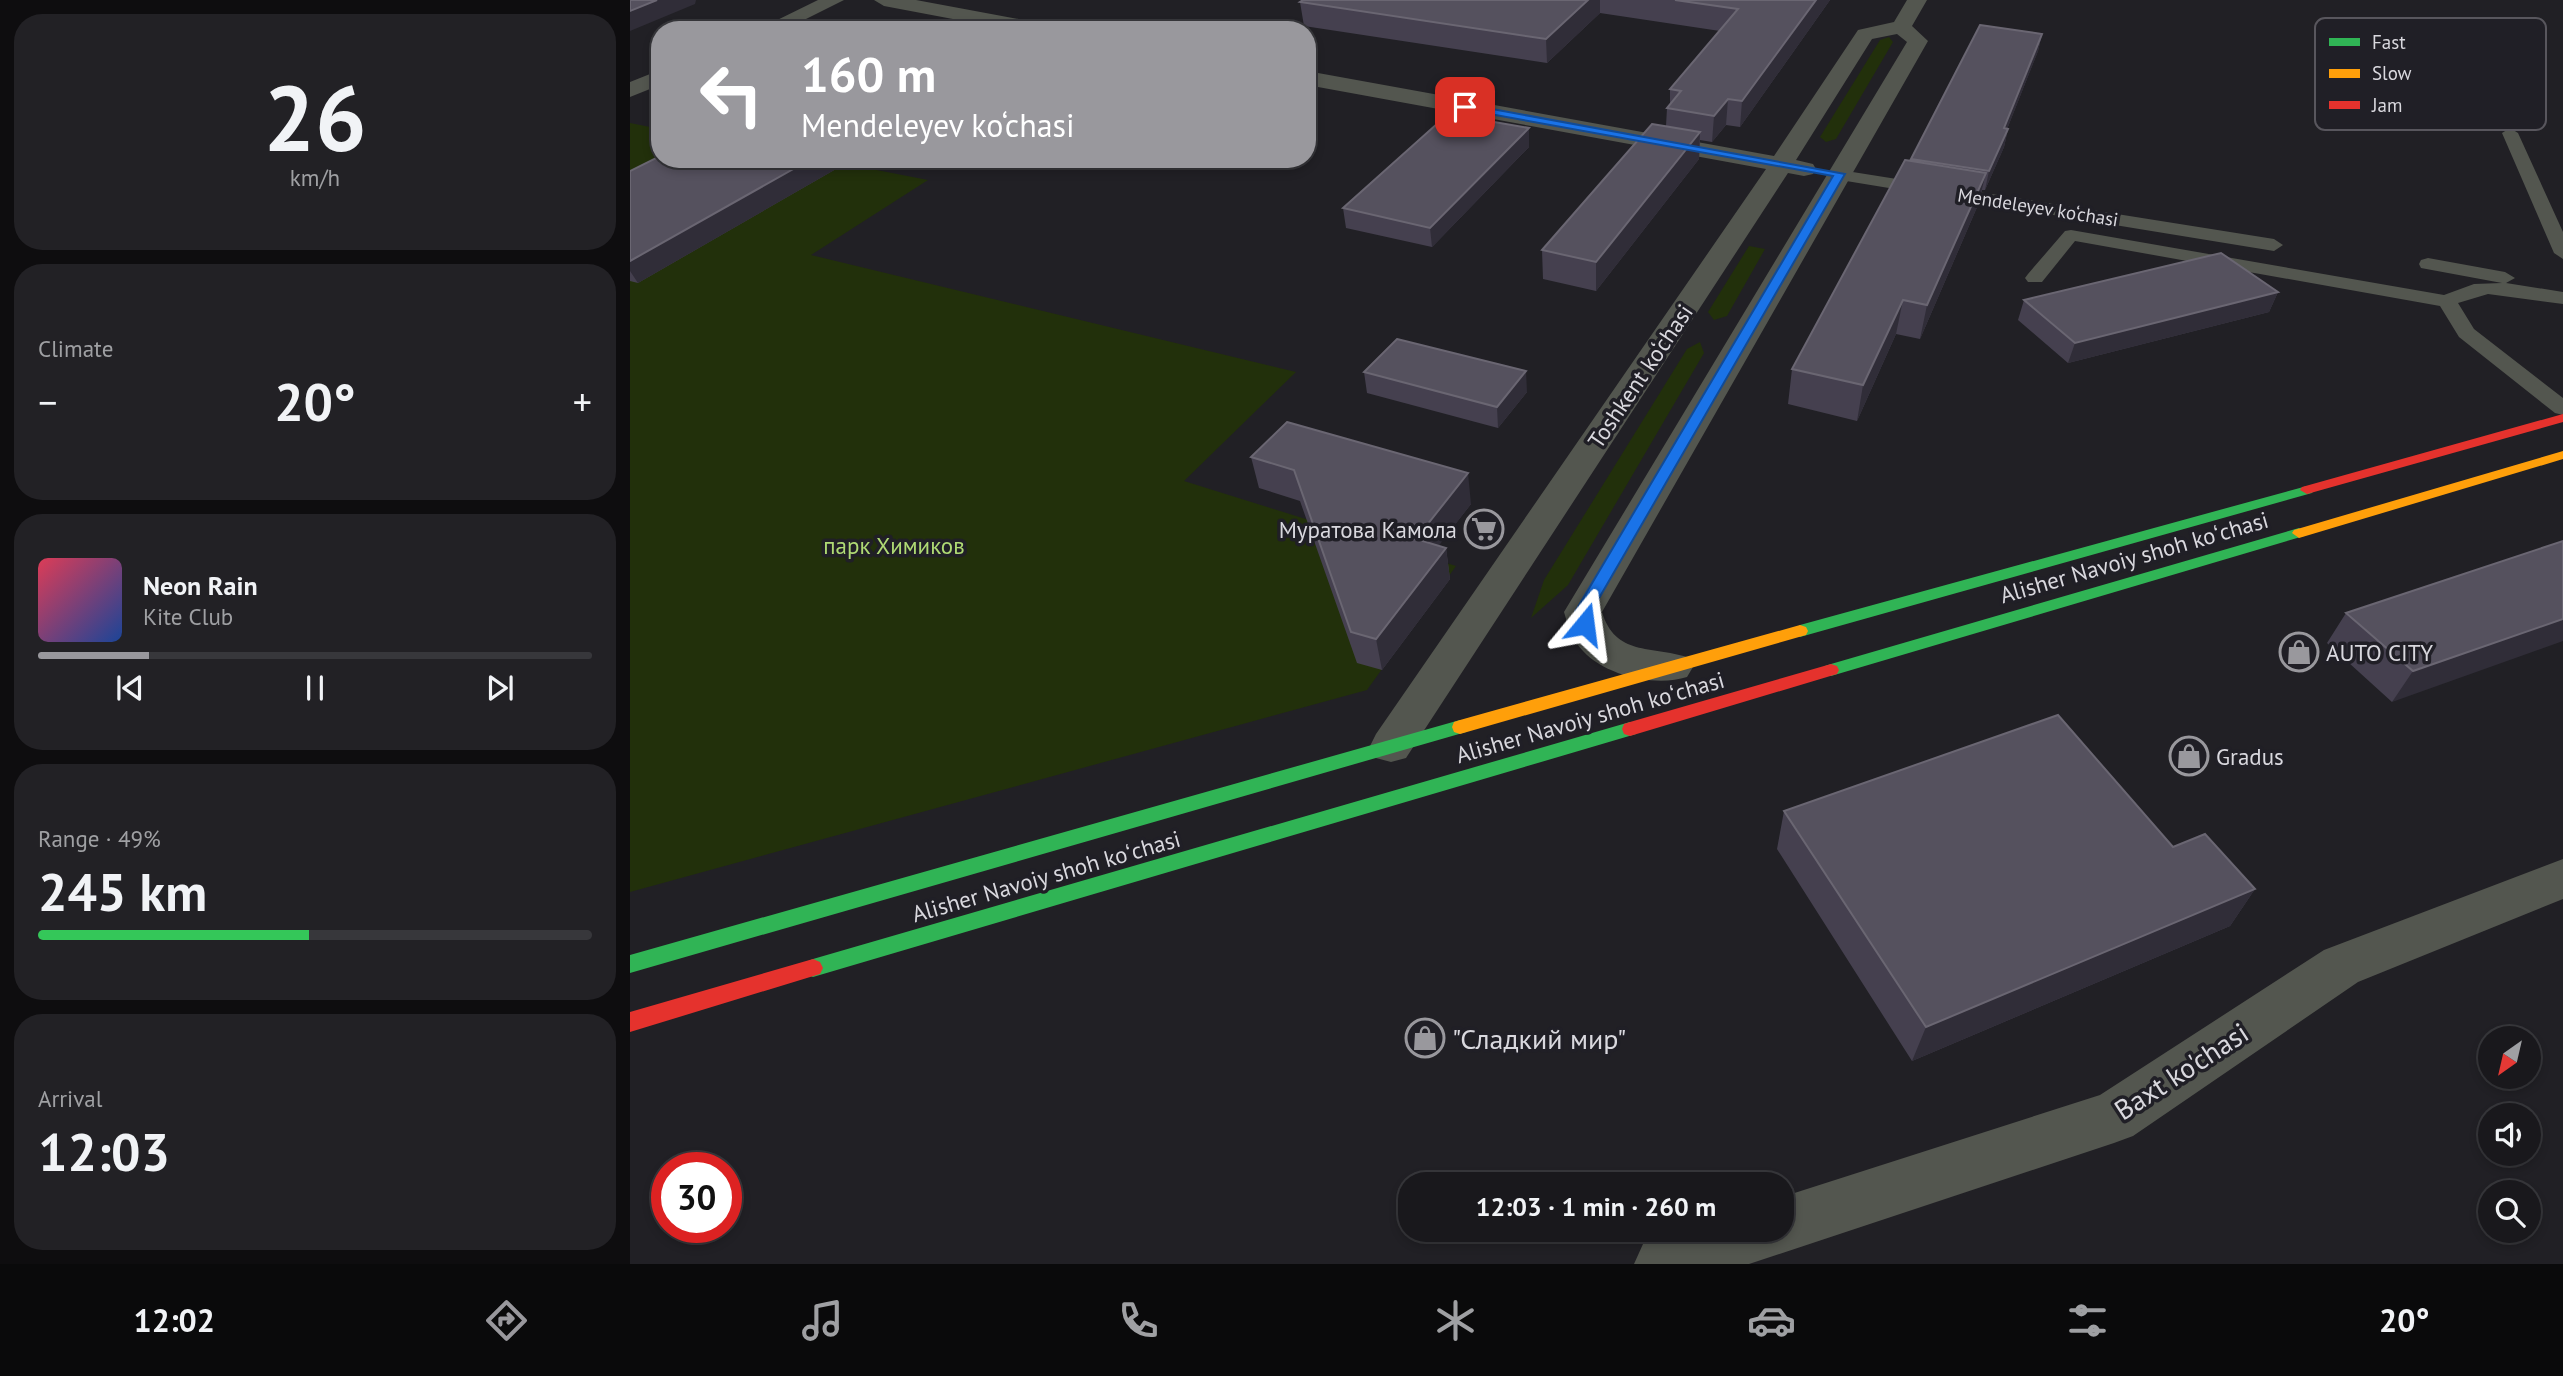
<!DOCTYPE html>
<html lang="en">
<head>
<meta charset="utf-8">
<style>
	:root { --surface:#19181c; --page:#222125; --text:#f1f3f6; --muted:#9fa0a3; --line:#37373b; --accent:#99989d }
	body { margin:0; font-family:"PT Sans",sans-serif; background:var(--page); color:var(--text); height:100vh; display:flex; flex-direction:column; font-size:26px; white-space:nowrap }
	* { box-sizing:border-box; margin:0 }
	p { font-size:23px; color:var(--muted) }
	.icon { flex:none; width:38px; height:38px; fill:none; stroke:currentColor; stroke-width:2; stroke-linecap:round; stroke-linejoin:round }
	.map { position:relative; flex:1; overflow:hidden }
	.details { display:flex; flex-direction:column; gap:14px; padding:14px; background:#0e0d0f; width:630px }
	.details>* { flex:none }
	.top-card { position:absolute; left:21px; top:21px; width:665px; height:147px; border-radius:28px; box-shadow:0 4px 10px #0003,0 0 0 2px var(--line); background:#99989d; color:#fff; overflow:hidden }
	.needle { width:46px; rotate:214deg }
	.buttons { position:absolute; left:1848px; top:1026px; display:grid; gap:14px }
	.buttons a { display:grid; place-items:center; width:63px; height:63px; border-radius:50%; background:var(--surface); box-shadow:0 4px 10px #0003,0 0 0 2px var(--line); font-size:35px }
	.speed { position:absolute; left:21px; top:1152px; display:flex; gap:14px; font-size:35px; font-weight:700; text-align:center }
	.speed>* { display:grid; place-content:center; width:91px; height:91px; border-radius:50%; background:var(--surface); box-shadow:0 4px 10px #0003,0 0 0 2px var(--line); line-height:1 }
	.speed .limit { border:10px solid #d22; background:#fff; color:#111 }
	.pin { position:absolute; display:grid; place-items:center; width:60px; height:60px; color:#fff; margin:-30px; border-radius:14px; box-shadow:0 4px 10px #0006 }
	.me { position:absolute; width:77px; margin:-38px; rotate:16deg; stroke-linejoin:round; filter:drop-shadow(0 0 5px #0008) }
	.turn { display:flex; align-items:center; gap:24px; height:147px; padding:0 35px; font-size:32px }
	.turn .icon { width:91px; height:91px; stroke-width:2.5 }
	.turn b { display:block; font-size:49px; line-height:60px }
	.big { font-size:52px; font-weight:800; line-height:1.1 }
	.details .widget { flex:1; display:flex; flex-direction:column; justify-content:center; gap:10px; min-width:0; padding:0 24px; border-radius:28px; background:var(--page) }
	.details .dial { align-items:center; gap:0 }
	.dial b { font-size:91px; line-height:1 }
	.song { display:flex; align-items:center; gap:21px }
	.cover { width:84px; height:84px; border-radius:10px; background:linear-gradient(135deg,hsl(350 70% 55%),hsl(220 70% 35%)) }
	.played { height:7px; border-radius:4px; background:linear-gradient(90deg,var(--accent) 20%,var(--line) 20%) }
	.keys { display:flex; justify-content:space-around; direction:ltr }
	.heat { display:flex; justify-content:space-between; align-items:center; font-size:38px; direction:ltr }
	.charge { height:10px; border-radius:5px; background:linear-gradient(90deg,#34c759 49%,var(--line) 0) }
	.trip { position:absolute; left:768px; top:1172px; width:396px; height:70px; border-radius:28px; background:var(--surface); box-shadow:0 4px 10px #0003,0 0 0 2px var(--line); font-weight:800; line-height:70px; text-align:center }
	.tab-bar { display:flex; height:112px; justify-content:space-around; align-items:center; background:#0a0a0b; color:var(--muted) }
	.tab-bar .icon { width:49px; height:49px }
	.tab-bar .selected { color:var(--accent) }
	.tab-bar b { font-size:32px; color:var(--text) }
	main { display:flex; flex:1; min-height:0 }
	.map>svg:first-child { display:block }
</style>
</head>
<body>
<main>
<section class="details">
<div class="widget dial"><b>26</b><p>km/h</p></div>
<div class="widget"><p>Climate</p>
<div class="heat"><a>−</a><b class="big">20°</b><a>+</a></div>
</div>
<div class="widget">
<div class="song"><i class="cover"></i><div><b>Neon Rain</b><p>Kite Club</p></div></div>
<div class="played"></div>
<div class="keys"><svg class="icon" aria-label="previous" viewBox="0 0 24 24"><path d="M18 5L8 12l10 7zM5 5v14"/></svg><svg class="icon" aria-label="pause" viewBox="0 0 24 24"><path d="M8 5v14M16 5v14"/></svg><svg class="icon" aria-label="next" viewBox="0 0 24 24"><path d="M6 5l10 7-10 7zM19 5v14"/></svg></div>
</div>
<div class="widget"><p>Range · 49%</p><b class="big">245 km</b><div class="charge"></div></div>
<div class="widget"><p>Arrival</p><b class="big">12:03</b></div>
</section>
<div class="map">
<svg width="1933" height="1264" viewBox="0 0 1933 1264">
	<rect width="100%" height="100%" fill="#212025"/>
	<!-- green -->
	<path fill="#22300b" d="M 1259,37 L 1263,42 L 1206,139 L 1196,142 L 1190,137 L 1250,40 Z
		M 0,123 L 30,129 L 30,159 L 190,159 L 298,180 L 181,255 L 666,372 L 554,481 L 826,566 L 737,690 L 0,892 Z
		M 1119,246 L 1135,249 L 1097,316 L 1084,320 L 1078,312 Z
		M 1070,342 L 1074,353 L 938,585 L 901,618 L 914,580 L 1057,349 Z"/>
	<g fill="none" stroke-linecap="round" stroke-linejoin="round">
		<!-- lane -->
		<path fill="#53564f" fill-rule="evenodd" d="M 1880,128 L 1888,133 L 1933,232 L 1933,259 L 1924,253 L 1872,133 Z
			M 1210,170 L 1644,239 L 1653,245 L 1644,251 L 1204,179 L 1202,175 Z
			M 1441,230 L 1814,295 L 1844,284 L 1872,283 L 1791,268 L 1789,264 L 1791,260 L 1798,258 L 1875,272 L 1885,278 L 1876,283 L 1933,292 L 1933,304 L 1858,294 L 1828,303 L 1844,329 L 1933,398 L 1933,415 L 1925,413 L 1829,337 L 1810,306 L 1445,241 L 1412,282 L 1398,282 L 1395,278 L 1398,274 L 1435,231 Z"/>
		<!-- street -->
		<path fill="#53564f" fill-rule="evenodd" d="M 188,0 L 214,0 L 154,30 L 127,30 Z
			M 244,0 L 286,0 L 415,24 L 425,30 L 381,30 L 254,6 Z
			M 1277,0 L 1297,0 L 1282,26 L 1298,41 L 972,612 C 985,656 1022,646 1057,657 L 1063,667 L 1057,677 C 1026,687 976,676 953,651 C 943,641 938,626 934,612 L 1277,42 L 1267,34 L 1242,39 L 1166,160 L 1183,164 L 1186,169 L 1183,174 L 1174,176 L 1158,173 L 776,758 L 761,762 L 746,758 L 740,746 L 746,734 L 1136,169 L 677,85 L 677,71 L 1144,156 L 1228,30 L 1264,22 Z
			M 30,70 L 30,85 L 0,97 L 0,82 Z
			M 1933,859 L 1933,899 L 1728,982 L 1503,1136 L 1484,1143 L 1119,1264 L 1004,1264 L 1013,1244 L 1049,1230 L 1152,1230 L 1152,1197 L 1470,1095 L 1694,950 Z"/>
		<!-- fast -->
		<path fill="#30b455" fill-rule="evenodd" d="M 1677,486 L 1684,490 L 1682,493 L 1170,637 L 1162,631 L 1170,625 Z
			M 1669,528 L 1676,533 L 1674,536 L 1201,676 L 1195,674 L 1193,670 L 1195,666 L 1201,664 Z
			M 830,720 L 836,722 L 838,727 L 836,732 L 0,973 L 0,955 Z
			M 1000,722 L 1006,724 L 1008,729 L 1006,734 L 183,977 L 176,974 L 173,968 L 176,962 L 183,959 Z"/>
		<!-- slow -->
		<path fill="#ff9f0a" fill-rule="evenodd" d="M 1933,451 L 1933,459 L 1669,538 L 1662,533 L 1664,530 Z
			M 1170,625 L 1176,627 L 1178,631 L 1176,635 L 830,734 L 824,732 L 822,727 L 824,722 L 830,720 Z"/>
		<!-- jam -->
		<path fill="#e5322d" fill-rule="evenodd" d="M 1933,414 L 1933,422 L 1677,494 L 1670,490 L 1672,487 Z
			M 1201,664 L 1207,666 L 1209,670 L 1207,674 L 1000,736 L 994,734 L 992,729 L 994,724 L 1000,722 Z
			M 183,959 L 190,962 L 193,968 L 190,974 L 0,1032 L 0,1012 Z"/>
	</g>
	<!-- wall -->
	<path fill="#45404f" d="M 673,0 L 1200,0 L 1110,127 L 1096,125 L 1082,142 L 1070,140 L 1069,159 L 966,291 L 913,279 L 912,250 L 1036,126 L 1037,108 L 1040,104 L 1040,89 L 1090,31 L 970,13 L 917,63 L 674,26 L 670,2 Z
		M 1412,34 L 1408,51 L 1377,129 L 1378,129 L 1374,147 L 1355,190 L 1352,190 L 1348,205 L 1290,339 L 1266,334 L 1227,421 L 1158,404 L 1162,369 L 1281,159 Z
		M 899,128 L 899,147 L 802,247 L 716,228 L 713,208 Z
		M 30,159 L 201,159 L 206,169 L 8,283 L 0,281 L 0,171 Z
		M 1648,292 L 1639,312 L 1438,363 L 1388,320 L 1394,300 Z
		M 734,372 L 897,392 L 868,428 L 737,393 Z
		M 621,457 L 841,504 L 808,546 L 816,548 L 820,579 L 752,670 L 727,663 L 670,501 L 629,488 Z
		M 1933,541 L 1762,702 L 1697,643 L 1716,613 Z
		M 1154,811 L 1543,847 L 1625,889 L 1600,926 L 1282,1061 L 1147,849 Z"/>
	<!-- shaded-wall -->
	<path fill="#302d38" d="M 27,0 L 66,0 L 65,4 L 0,31 L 0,11 Z
		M 958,0 L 970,0 L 970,13 L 917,63 L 916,39 Z
		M 1186,0 L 1200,0 L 1110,127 L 1112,101 Z
		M 1412,34 L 1408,51 L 1370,147 L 1374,128 Z
		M 1098,99 L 1096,125 L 1082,142 L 1084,116 Z
		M 899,128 L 899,147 L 802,247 L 800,228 Z
		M 1378,129 L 1374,147 L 1355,190 L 1359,171 Z
		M 1070,132 L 1069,159 L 966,291 L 966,262 Z
		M 181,159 L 201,159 L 206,169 L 8,283 L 0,271 L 0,261 Z
		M 1356,173 L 1348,205 L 1290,339 L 1297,305 Z
		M 1648,292 L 1639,312 L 1438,363 L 1445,343 Z
		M 1273,300 L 1266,334 L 1227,421 L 1233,385 Z
		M 896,371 L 897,392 L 868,428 L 867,407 Z
		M 838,473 L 841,504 L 790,570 L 786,539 Z
		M 816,548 L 820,579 L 752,670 L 746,639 Z
		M 1933,619 L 1933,641 L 1762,702 L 1783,671 Z
		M 1625,889 L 1600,926 L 1282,1061 L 1296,1027 Z"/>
	<!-- building -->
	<path fill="#55515e" stroke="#6a6672" stroke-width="2" d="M 0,0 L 27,0 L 0,11 Z
		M 673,0 L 958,0 L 916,39 L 670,2 Z
		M 1045,0 L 1186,0 L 1112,101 L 1098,99 L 1084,116 L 1037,108 L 1051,91 L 1040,89 L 1108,9 Z
		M 1350,25 L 1412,34 L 1374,128 L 1378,129 L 1359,171 L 1281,159 Z
		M 818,114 L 899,128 L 800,228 L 713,208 Z
		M 1022,124 L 1070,132 L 966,262 L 912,250 Z
		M 30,156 L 30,159 L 181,159 L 0,261 L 0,171 Z
		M 1275,160 L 1356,173 L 1297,305 L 1273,300 L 1233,385 L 1162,369 Z
		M 1591,253 L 1648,292 L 1445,343 L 1394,300 Z
		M 767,339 L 896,371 L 867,407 L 734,372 Z
		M 657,422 L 838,473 L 786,539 L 816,548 L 746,639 L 721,632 L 664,470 L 621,457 Z
		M 1933,541 L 1933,619 L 1783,671 L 1716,613 Z
		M 1428,715 L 1543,847 L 1575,834 L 1625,889 L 1296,1027 L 1154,811 Z"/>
	<!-- route -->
	<path fill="#1a73e8" stroke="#114b97" stroke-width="2" d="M 835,104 L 1215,174 L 961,612 L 963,624 L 955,630 L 947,624 L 945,612 L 1203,176 L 832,109 Z"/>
	<!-- icons -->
	<defs>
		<symbol id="supermarket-ring" viewBox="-11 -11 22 22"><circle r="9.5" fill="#201f26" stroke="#99989d" stroke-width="1.5"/><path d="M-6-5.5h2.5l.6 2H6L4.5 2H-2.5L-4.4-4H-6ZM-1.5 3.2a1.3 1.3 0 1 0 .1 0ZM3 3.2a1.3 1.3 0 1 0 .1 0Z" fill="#99989d"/></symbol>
		<symbol id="shop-ring" viewBox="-11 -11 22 22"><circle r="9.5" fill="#201f26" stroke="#99989d" stroke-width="1.5"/><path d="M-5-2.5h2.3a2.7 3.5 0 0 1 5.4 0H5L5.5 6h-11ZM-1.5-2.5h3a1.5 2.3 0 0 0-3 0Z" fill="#99989d"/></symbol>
	</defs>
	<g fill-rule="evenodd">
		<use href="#supermarket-ring" x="832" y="507" width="44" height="44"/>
		<use href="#shop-ring" x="1647" y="630" width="44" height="44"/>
		<use href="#shop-ring" x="1537" y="734" width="44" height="44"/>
		<use href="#shop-ring" x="773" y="1016" width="44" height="44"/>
	</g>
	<g text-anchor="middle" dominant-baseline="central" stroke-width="7" stroke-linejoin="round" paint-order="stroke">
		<!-- far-street labels -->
		<g font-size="19" fill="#d9d8de" stroke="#201f26">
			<text transform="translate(1408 207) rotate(9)">Mendeleyev ko‘chasi</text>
		</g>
		<!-- street labels -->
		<g font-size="23" fill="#d9d8de" stroke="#201f26">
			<text transform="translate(1010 376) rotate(-56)">Toshkent ko‘chasi</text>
			<text transform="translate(1504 557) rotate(-16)">Alisher Navoiy shoh koʻchasi</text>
			<text transform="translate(960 717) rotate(-16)">Alisher Navoiy shoh koʻchasi</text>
			<text transform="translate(416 876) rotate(-16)">Alisher Navoiy shoh koʻchasi</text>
		</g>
		<!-- poi labels -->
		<g font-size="23" fill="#d9d8de" stroke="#201f26" text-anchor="start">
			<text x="827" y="529" text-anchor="end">Муратова Камола</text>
			<text x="1696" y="652">AUTO CITY</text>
			<text x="1586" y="756">Gradus</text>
		</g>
		<!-- park labels -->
		<g font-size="23" fill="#afda74" stroke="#201f26">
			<text x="264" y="545">парк Химиков</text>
		</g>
		<!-- near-poi labels -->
		<g font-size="28" fill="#d9d8de" stroke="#201f26" text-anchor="start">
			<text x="822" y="1038">"Сладкий мир"</text>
		</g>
		<!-- near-street labels -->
		<g font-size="28" fill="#d9d8de" stroke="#201f26">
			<text transform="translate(1551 1071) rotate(-33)">Baxt ko'chasi</text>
		</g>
	</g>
	<!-- legend -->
	<rect x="1685" y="18" width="231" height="112" rx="10" fill="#201f26" stroke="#58565d" stroke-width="2"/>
	<rect x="1699" y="38" width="31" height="8" fill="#30b455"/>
	<rect x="1699" y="69" width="31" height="9" fill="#ff9f0a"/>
	<rect x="1699" y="101" width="31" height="8" fill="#e5322d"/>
	<g font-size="19" fill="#d9d8de">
		<text x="1742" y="49">Fast</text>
		<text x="1742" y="80">Slow</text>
		<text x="1742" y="112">Jam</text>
	</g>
</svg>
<div class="buttons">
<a><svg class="needle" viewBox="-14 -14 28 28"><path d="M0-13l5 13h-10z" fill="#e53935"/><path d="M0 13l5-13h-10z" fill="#9fa0a3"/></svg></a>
<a><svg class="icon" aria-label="sound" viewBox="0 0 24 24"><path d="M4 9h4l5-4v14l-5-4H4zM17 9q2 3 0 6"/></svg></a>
<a><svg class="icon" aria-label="search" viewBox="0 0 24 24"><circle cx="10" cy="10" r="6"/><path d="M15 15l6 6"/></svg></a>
</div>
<div class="speed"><div class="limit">30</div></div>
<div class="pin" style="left:835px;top:107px;background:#d93025"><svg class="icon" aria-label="arrive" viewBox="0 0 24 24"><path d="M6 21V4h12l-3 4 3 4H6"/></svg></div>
<svg class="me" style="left:955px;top:624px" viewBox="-20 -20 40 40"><path d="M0-17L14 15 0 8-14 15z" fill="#1a73e8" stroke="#fff" stroke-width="4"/></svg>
<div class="trip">12:03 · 1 min · 260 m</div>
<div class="top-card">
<div class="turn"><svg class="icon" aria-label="left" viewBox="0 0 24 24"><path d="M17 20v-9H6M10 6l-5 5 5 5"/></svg><div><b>160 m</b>Mendeleyev ko‘chasi</div></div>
</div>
</div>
</main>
<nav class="tab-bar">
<b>12:02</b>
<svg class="icon selected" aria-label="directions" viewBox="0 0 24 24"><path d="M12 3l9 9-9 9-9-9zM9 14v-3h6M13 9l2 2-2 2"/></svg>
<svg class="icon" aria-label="music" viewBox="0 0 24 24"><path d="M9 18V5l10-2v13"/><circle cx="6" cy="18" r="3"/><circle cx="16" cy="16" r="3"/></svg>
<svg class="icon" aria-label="phone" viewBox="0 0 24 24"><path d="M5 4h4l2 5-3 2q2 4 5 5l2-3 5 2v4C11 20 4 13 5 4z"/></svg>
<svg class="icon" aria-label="climate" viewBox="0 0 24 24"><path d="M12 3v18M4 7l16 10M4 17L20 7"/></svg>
<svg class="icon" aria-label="car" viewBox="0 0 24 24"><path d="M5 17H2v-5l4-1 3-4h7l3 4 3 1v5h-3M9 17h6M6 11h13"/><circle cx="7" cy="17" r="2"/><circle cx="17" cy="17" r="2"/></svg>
<svg class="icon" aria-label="filters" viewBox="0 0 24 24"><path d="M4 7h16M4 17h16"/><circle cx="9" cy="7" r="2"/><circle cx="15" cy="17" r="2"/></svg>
<b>20°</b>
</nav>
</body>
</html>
